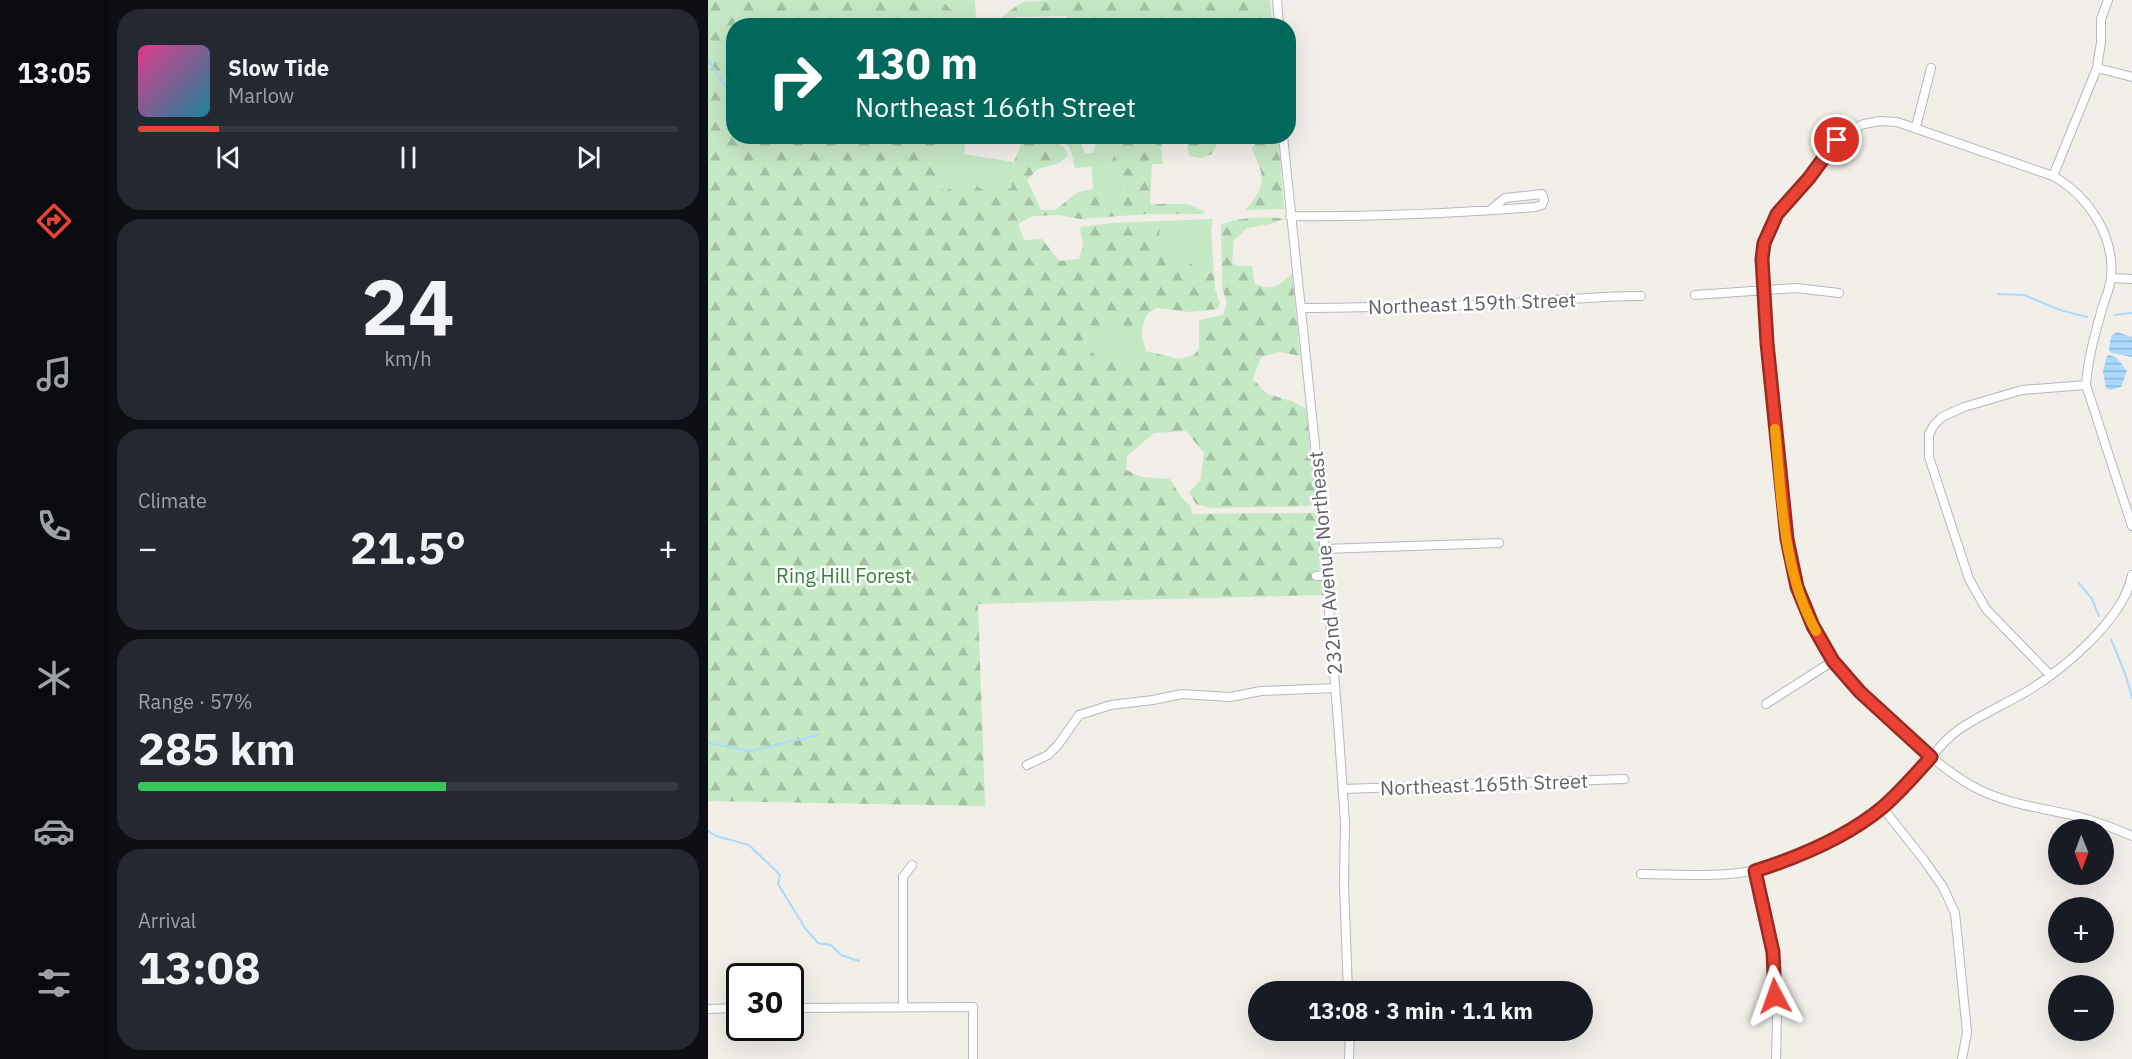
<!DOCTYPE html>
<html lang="en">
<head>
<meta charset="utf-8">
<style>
	:root { --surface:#171b24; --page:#242831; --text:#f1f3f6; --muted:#9ea1a6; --line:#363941; --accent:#ea4335 }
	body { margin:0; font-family:"IBM Plex Sans",sans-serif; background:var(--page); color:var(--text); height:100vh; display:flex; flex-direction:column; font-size:22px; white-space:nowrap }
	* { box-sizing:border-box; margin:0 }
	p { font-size:20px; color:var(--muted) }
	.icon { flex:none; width:33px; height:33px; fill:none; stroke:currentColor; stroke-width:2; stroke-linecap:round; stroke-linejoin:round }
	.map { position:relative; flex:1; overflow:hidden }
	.details { display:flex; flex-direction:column; gap:9px; padding:9px; background:#0d0f14; width:600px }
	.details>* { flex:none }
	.hud { position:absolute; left:18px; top:18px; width:570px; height:126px; border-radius:24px; box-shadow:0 6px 24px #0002; background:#00695c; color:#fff; overflow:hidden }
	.needle { width:39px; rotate:179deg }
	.buttons { position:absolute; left:1340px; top:819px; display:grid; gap:12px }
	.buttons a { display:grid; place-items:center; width:66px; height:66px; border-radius:50%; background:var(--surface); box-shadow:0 6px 24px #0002; font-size:30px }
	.speed { position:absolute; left:18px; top:963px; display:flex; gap:12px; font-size:30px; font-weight:700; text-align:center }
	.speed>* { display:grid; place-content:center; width:78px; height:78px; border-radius:50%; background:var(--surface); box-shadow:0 6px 24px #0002; line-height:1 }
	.speed .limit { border:3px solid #111; border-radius:9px; background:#fff; color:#111 }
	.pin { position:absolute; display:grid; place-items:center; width:51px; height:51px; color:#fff; margin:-26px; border:3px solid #fff; border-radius:50%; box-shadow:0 2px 6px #0007 }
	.me { position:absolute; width:66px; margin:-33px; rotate:356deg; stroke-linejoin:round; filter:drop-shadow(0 0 4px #0008) }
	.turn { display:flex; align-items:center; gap:21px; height:126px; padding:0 30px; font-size:27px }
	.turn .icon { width:78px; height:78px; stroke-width:2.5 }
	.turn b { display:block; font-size:42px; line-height:51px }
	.big { font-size:45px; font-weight:700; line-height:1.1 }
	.details .card { flex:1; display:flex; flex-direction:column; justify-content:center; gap:9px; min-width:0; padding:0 21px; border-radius:24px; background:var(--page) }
	.details .dial { align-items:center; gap:0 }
	.dial b { font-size:78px; line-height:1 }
	.song { display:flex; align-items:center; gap:18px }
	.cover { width:72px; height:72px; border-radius:9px; background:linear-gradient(135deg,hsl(330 70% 55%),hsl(190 70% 35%)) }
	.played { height:6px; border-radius:3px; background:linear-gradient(90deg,var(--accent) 15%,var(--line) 15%) }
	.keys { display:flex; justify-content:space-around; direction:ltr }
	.heat { display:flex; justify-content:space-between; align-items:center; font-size:33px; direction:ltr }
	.charge { height:9px; border-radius:4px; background:linear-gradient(90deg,#34c759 57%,var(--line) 0) }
	.trip { position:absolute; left:540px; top:981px; width:345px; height:60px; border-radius:30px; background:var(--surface); box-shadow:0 6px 24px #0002; font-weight:700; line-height:60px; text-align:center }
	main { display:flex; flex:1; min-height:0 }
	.tabs { display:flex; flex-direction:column; width:108px; justify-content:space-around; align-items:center; background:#090b0e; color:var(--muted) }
	.tabs .icon { width:42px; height:42px }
	.tabs .on { color:var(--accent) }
	.tabs b { font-size:27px; color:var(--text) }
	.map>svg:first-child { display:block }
</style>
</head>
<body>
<main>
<nav class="tabs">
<b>13:05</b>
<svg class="icon on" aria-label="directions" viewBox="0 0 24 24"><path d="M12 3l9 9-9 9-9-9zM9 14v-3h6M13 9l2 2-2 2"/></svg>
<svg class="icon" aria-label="music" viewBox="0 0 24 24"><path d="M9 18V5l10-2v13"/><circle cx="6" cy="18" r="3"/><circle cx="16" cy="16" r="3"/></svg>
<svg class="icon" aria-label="phone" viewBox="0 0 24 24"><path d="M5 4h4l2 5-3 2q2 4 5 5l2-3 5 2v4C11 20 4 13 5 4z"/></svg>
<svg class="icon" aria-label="climate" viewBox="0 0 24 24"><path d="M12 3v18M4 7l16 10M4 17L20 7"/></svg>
<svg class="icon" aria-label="car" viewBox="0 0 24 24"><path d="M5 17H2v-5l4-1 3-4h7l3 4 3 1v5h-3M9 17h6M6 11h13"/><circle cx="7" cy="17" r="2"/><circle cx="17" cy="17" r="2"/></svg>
<svg class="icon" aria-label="filters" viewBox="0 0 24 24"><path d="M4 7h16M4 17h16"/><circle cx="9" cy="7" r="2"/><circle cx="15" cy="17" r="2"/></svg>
</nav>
<section class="details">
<div class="card">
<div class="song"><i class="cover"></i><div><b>Slow Tide</b><p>Marlow</p></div></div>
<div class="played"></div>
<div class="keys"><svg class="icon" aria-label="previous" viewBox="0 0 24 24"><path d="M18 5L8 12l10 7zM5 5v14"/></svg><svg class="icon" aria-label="pause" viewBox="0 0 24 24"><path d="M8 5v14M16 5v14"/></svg><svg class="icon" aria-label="next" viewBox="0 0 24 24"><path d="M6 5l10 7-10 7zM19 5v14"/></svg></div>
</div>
<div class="card dial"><b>24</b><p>km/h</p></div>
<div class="card"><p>Climate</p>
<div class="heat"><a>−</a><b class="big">21.5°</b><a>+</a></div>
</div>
<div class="card"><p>Range · 57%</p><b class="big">285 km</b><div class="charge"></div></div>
<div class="card"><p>Arrival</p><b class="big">13:08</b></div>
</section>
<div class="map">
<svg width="1424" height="1059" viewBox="0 0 1424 1059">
	<defs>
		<pattern id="forest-firs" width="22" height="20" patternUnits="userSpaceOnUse" patternTransform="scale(1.5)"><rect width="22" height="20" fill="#c5e8c5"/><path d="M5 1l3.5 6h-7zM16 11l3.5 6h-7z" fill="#a3c0a4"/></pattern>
		<pattern id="water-rules" width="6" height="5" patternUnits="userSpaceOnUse" patternTransform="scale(1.5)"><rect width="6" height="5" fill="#aadaff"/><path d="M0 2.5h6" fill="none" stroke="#8eb4d2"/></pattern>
	</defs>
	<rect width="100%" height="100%" fill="#f1efe8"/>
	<!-- green -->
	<path fill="#c5e8c5" d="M 234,0 L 267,0 L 268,19 L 261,23 L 242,9 Z
		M 231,137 L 258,137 L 256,154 L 306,162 L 303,188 L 281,194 L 235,192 Z
		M 347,137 L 370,137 L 377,153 L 385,153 L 390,137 L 415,137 L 402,165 L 417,179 L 416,200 L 403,202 L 385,189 L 384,167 L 367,168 C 362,148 365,147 347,137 Z
		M 505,219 L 503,230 L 506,273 L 489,271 L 453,256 L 451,237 L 453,221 Z
		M 381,328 L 414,331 L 434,328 L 434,338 L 438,351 L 405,362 L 387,355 L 375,340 Z"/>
	<!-- forest -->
	<path fill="url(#forest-firs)" d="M 0,0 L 234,0 L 242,9 L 261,23 L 253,26 L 26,26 L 26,136 L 231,137 L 235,192 L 260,180 L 281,194 L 303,188 L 306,162 L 316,137 L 336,137 L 339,140 L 356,147 L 360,155 L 353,162 L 330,169 L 319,180 L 333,210 L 347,210 L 370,192 L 385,189 L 403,202 L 416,200 L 417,179 L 402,165 L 415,137 L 459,137 L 453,142 L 455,164 L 444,164 L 442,204 L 479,204 L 496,211 L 497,214 L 439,214 L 372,219 L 350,215 L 325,216 L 310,224 L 316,240 L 334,239 L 351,261 L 371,259 L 375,247 L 372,227 L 403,223 L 453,221 L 451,237 L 453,256 L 479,259 L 489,271 L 506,273 L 507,289 L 512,303 L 509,309 L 482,312 L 448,308 L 439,314 L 434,328 L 414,331 L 381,328 L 375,341 L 387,355 L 405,362 L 438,351 L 471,359 L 486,355 L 491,348 L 491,320 L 515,315 L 519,303 L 514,288 L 513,225 C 526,217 562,216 577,219 L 562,224 L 539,228 L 526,240 L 524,263 L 531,266 L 544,266 L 547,284 C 566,291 569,287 584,274 L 592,356 L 572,352 L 553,357 L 545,379 L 559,394 L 584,401 L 598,409 L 609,506 L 503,508 L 488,504 L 481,492 L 492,481 L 496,453 L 478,431 L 446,433 L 419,456 L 418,470 L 433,477 L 462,479 L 473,497 L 483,507 L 484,514 L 610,513 L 616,595 L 270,604 L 277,806 L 0,801 Z
		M 341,0 L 562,0 L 564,25 L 464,26 L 453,21 L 445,25 L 366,26 L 358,16 L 307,17 L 305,25 L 295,25 L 294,17 L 314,2 Z
		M 468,137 L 512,136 L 512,137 L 504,154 L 492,158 L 481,156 L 478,140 Z
		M 550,137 L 570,137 L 576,209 L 538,210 C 558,184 558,179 544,149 Z"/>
	<!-- water -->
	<path fill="url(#water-rules)" d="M 1409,332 L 1424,337 L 1424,357 L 1404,353 L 1401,350 L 1403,336 Z
		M 1402,355 L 1409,358 L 1419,371 L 1413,387 L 1403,390 L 1398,388 L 1395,371 L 1399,356 Z"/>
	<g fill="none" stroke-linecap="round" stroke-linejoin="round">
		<!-- stream -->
		<path stroke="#aadaff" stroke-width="2" d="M 0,60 L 21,92 L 26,95
			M 1290,294 L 1316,295 L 1352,310 L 1379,317
			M 1406,315 L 1424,313
			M 1371,583 L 1384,599 L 1391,616
			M 1403,639 L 1418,676 L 1424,698
			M 0,743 L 42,751 L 110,735
			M 0,831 L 8,836 L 41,845 L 72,875 L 70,884 L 97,928 L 110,943 L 123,945 L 133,955 L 151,961"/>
		<defs>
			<path id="minor" d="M 569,0 L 571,26
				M 1400,0 L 1393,19 L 1393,42 L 1389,68 L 1345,176 C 1380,196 1407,235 1403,278 C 1402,288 1397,299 1394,309 C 1387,334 1380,358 1378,385 L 1424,526
				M 1389,68 L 1424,77
				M 1208,127 L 1223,68
				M 575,136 L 611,484 L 631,735 L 637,823 L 636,884 L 640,992
				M 1345,176 L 1189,122 L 1172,121 L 1156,124 L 1139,131 L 1129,140 L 1101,178 L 1069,214 L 1056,243 L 1054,259 L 1055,290 C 1059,342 1064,393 1069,444 C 1076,518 1080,600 1126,662 C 1145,688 1171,712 1196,733 C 1220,754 1243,776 1272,790 C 1303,805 1335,808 1368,816 C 1387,821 1406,828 1424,836
				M 582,216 C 664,217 746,213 827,207 L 834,205 L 836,200 L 834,194 L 797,198 L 782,210
				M 1403,278 L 1424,279
				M 987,295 L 1088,288 L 1131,293
				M 594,308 C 657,307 719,307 782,304 C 833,302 883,296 933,296
				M 616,549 L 791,543
				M 608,576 L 619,575
				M 1342,675 L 1278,609 L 1261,579 L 1221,457 L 1221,434 L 1226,425 L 1234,417 L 1256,407 L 1314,390 L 1378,385
				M 1058,704 L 1125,661
				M 319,765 L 340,755 L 350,745 L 371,715 L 403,705 L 445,700 L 474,694 L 522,697 L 553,691 L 627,688
				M 635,789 L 916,779
				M 1174,807 L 1216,860 L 1235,887 L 1247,913 L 1259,1032 L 1254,1059
				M 1047,871 L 1064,952 L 1069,1018 L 1068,1059
				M 933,874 C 978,874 1029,880 1072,863 C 1107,849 1147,831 1176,806 C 1192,791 1209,774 1224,757 C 1232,746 1241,736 1253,728 C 1273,715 1295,705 1316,693 C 1354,671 1416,619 1424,575
				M 195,1007 L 195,877 L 204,865
				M 82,1008 L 265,1007 L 265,1059
				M 0,1009 L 32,1008
				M 641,1059 L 642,1030"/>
		</defs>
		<!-- minor casing -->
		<use href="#minor" stroke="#b5b8bc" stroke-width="10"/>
		<!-- minor -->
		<use href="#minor" stroke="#fff" stroke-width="8"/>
	</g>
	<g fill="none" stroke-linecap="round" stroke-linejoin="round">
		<defs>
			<path id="route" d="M 1067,996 L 1065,952 L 1047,871 C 1091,857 1139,837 1175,807 C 1192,792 1208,774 1223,757 L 1152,692 L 1125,661 L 1105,626 L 1089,587 L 1079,539 L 1059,343 L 1054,259 L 1056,243 L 1069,214 L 1101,178 L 1129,140"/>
		</defs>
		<!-- route casing -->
		<use href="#route" stroke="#982c22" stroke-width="15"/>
		<!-- route -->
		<use href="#route" stroke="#ea4335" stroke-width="10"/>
		<!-- slow -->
		<path stroke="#f59e0b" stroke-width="10" d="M 1067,429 C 1073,494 1075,574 1108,631"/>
	</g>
	<g text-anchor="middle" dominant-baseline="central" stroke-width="5" stroke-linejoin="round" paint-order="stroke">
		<!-- street labels -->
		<g font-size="20" fill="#5f6368" stroke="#fff">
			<text transform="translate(764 303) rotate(-2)">Northeast 159th Street</text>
			<text transform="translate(617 563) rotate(-95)">232nd Avenue Northeast</text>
			<text transform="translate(776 784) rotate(-2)">Northeast 165th Street</text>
		</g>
		<!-- park labels -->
		<g font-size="20" fill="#348238" stroke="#fff">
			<text x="136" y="575">Ring Hill Forest</text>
		</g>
	</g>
</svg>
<div class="buttons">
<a><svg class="needle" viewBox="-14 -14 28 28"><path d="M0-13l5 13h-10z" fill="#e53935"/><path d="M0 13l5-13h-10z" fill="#9ea1a6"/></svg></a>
<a>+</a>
<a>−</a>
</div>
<div class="speed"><div class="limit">30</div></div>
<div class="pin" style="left:1129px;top:140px;background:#d93025"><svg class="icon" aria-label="arrive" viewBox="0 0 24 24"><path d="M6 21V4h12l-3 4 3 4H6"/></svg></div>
<svg class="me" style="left:1067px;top:996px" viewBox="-20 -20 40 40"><path d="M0-17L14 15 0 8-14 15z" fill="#ea4335" stroke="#fff" stroke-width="4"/></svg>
<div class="trip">13:08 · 3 min · 1.1 km</div>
<div class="hud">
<div class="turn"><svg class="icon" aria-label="right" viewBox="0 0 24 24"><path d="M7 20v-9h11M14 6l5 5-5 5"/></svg><div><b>130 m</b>Northeast 166th Street</div></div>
</div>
</div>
</main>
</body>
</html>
